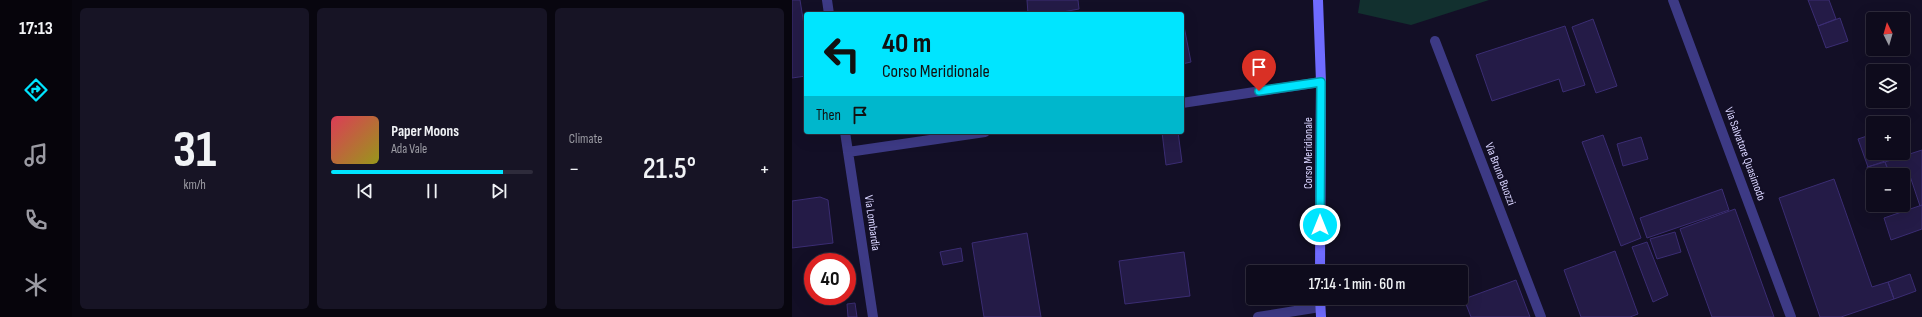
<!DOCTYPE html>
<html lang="en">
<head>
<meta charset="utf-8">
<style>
	:root { --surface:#0e0b1c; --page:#171425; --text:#f1f3f6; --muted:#9b9ba3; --line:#2e2b3b; --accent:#00e5ff }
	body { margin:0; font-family:"Sofia Sans Condensed",sans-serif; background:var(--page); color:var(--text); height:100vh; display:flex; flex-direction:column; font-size:15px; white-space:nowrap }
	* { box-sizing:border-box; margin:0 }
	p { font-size:13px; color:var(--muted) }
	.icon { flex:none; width:22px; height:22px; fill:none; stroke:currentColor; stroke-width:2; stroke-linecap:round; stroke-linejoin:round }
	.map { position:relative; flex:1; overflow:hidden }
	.details { display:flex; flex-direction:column; gap:8px; padding:8px; background:#08060f; width:720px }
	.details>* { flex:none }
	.guide { position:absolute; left:12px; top:12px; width:380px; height:122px; border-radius:4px; box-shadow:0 4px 16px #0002,0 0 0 1px var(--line); background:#00e5ff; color:#111; overflow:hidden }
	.needle { width:26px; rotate:355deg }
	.buttons { position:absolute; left:1074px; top:12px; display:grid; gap:8px }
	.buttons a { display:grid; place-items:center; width:44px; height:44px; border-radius:4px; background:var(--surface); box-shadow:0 4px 16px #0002,0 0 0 1px var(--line); font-size:20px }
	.speed { position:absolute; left:12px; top:253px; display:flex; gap:8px; font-size:20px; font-weight:700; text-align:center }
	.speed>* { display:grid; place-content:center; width:52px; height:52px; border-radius:50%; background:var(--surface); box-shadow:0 4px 16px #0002,0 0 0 1px var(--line); line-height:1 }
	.speed .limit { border:6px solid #d22; background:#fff; color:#111 }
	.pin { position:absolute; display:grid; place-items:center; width:34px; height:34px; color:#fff; margin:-41px -17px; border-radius:50% 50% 50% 0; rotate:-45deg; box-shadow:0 0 4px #0007 }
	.pin .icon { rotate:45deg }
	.me { position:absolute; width:44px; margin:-22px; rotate:0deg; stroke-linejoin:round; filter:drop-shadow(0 0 3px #0008) }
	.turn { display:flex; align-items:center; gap:14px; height:84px; padding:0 12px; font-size:18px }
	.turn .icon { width:52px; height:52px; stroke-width:2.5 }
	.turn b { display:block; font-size:28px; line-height:34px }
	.then { display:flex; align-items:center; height:38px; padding:0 12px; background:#0003; gap:8px; font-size:15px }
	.big { font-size:30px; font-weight:600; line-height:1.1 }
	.details .tile { flex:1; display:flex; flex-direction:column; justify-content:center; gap:6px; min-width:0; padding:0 14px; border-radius:6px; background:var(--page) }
	.details .dial { align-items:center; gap:0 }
	.dial b { font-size:52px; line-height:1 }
	.song { display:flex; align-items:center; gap:12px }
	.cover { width:48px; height:48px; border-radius:6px; background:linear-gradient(135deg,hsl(350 70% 55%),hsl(60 70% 35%)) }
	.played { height:4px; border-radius:2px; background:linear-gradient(90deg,var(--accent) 85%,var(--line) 85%) }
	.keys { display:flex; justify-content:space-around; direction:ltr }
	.heat { display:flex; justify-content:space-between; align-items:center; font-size:22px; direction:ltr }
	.details .tiles { flex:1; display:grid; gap:8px; grid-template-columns:repeat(3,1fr) }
	.trip { position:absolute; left:454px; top:265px; width:222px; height:40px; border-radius:4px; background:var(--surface); box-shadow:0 4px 16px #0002,0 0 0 1px var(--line); font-weight:600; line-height:40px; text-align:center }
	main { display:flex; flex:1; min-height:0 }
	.menu { display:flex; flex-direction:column; width:72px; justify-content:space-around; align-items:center; background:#06040b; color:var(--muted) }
	.menu .icon { width:28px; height:28px }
	.menu .selected { color:var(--accent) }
	.menu b { font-size:18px; color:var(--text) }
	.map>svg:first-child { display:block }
</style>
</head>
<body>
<main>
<nav class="menu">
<b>17:13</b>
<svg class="icon selected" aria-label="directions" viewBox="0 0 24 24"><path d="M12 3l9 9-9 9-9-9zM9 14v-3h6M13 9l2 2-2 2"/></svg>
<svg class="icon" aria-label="music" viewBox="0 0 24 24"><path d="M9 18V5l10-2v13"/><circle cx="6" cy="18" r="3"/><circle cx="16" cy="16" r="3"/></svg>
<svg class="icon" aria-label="phone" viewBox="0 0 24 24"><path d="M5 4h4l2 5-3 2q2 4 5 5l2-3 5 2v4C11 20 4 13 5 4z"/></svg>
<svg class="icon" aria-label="climate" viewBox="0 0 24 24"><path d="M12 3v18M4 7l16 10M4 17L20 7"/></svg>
</nav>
<section class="details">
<div class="tiles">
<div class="tile dial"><b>31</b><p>km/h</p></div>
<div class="tile">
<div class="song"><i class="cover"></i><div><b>Paper Moons</b><p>Ada Vale</p></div></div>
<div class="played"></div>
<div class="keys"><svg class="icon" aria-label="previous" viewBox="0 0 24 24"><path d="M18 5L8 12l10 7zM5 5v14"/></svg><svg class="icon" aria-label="pause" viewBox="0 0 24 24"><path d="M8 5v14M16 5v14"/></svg><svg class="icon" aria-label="next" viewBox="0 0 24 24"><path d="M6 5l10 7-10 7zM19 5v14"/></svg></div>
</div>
<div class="tile"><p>Climate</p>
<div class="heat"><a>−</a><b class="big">21.5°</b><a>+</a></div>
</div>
</div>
</section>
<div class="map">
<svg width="1130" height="317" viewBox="0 0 1130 317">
	<rect width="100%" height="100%" fill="#130f26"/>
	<!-- green -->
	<path fill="#12302f" d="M 568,0 L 697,0 L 619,25 L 566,13 Z"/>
	<!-- building -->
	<path fill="#241b47" stroke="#3b2d73" d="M 0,0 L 8,0 L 14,37 L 14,76 L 0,78 Z
		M 235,0 L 286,0 L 287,9 L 260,14 L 236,14 Z
		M 1016,0 L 1037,0 L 1044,19 L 1026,26 Z
		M 390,16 L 399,62 L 390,64 Z
		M 1048,18 L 1056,41 L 1034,48 L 1026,26 Z
		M 801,19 L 825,86 L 804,93 L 780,27 Z
		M 773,26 L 793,85 L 771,92 L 767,79 L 700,101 L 684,55 Z
		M 370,132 L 386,132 L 390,162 L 374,165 Z
		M 1081,134 L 1081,153 L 1106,153 L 1107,156 L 1076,167 L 1066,139 Z
		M 811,135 L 849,238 L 829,246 L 790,142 Z
		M 849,137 L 856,159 L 831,166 L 825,144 Z
		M 1130,150 L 1130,205 L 1128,206 L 1116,170 L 1098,175 L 1093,162 Z
		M 1093,162 L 1098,175 L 1081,175 L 1081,186 L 1075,167 Z
		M 1042,179 L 1080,287 L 1096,282 L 1102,299 L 1049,317 L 1028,317 L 987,198 Z
		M 930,189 L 937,210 L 855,238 L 848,218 Z
		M 28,197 L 36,200 L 41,243 L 0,248 L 0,201 Z
		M 1130,205 L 1130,229 L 1099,240 L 1092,218 Z
		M 943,209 L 982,317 L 920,317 L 888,229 Z
		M 883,232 L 889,252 L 865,259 L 858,239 Z
		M 235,233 L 249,317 L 192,317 L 180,243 Z
		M 855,242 L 876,295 L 861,302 L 840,247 Z
		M 169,248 L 171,261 L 151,265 L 148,252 Z
		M 823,251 L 846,314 L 838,317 L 789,317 L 772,270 Z
		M 392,252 L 398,296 L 333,304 L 327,261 Z
		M 1118,274 L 1124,291 L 1102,299 L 1096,282 Z
		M 724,280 L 738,317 L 679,317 L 672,299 Z
		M 63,303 L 65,317 L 56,317 L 55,304 Z"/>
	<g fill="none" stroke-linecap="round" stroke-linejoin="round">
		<!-- street -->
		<path stroke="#3d3a85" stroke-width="10" d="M 35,0 L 37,14
			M 881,0 L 999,317
			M 643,41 L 749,317
			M 390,103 L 529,82
			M 53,132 L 81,317
			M 56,152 L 193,132
			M 466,317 L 528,307"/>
		<!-- secondary -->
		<path stroke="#6f6bff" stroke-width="10" d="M 526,0 L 529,82 L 528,272
			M 528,298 L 529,317"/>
	</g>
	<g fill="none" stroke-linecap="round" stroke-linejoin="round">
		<defs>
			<path id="route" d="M 467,91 L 529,82 L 528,225"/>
		</defs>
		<!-- route casing -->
		<use href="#route" stroke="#0095a6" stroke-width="10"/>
		<!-- route -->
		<use href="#route" stroke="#00e5ff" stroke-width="7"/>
	</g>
	<g text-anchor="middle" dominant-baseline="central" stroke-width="4" stroke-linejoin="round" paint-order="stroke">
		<!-- street labels -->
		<g font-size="12" fill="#d9d4ff" stroke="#130f26">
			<text transform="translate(516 153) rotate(-90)">Corso Meridionale</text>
			<text transform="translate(953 154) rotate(70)">Via Salvatore Quasimodo</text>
			<text transform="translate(708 174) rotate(69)">Via Bruno Buozzi</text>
			<text transform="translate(80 223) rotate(82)">Via Lombardia</text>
		</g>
	</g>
</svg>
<div class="buttons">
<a><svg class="needle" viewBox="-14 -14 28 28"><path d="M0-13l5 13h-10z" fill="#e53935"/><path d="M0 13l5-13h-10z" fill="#9b9ba3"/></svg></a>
<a><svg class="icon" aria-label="layers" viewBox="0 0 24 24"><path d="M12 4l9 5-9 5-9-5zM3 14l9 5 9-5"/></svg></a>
<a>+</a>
<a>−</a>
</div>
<div class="speed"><div class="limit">40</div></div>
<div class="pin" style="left:467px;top:91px;background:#d93025"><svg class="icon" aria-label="arrive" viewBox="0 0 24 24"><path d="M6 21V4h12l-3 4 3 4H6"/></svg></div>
<svg class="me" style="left:528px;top:225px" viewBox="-20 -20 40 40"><circle r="17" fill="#00e5ff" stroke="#fff" stroke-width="3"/><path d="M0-11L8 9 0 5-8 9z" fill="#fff"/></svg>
<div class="trip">17:14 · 1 min · 60 m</div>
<div class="guide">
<div class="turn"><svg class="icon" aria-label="left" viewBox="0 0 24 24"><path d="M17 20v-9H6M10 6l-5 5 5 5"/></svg><div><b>40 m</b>Corso Meridionale</div></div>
<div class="then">Then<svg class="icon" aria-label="arrive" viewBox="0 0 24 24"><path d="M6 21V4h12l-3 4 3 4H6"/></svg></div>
</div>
</div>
</main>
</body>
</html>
